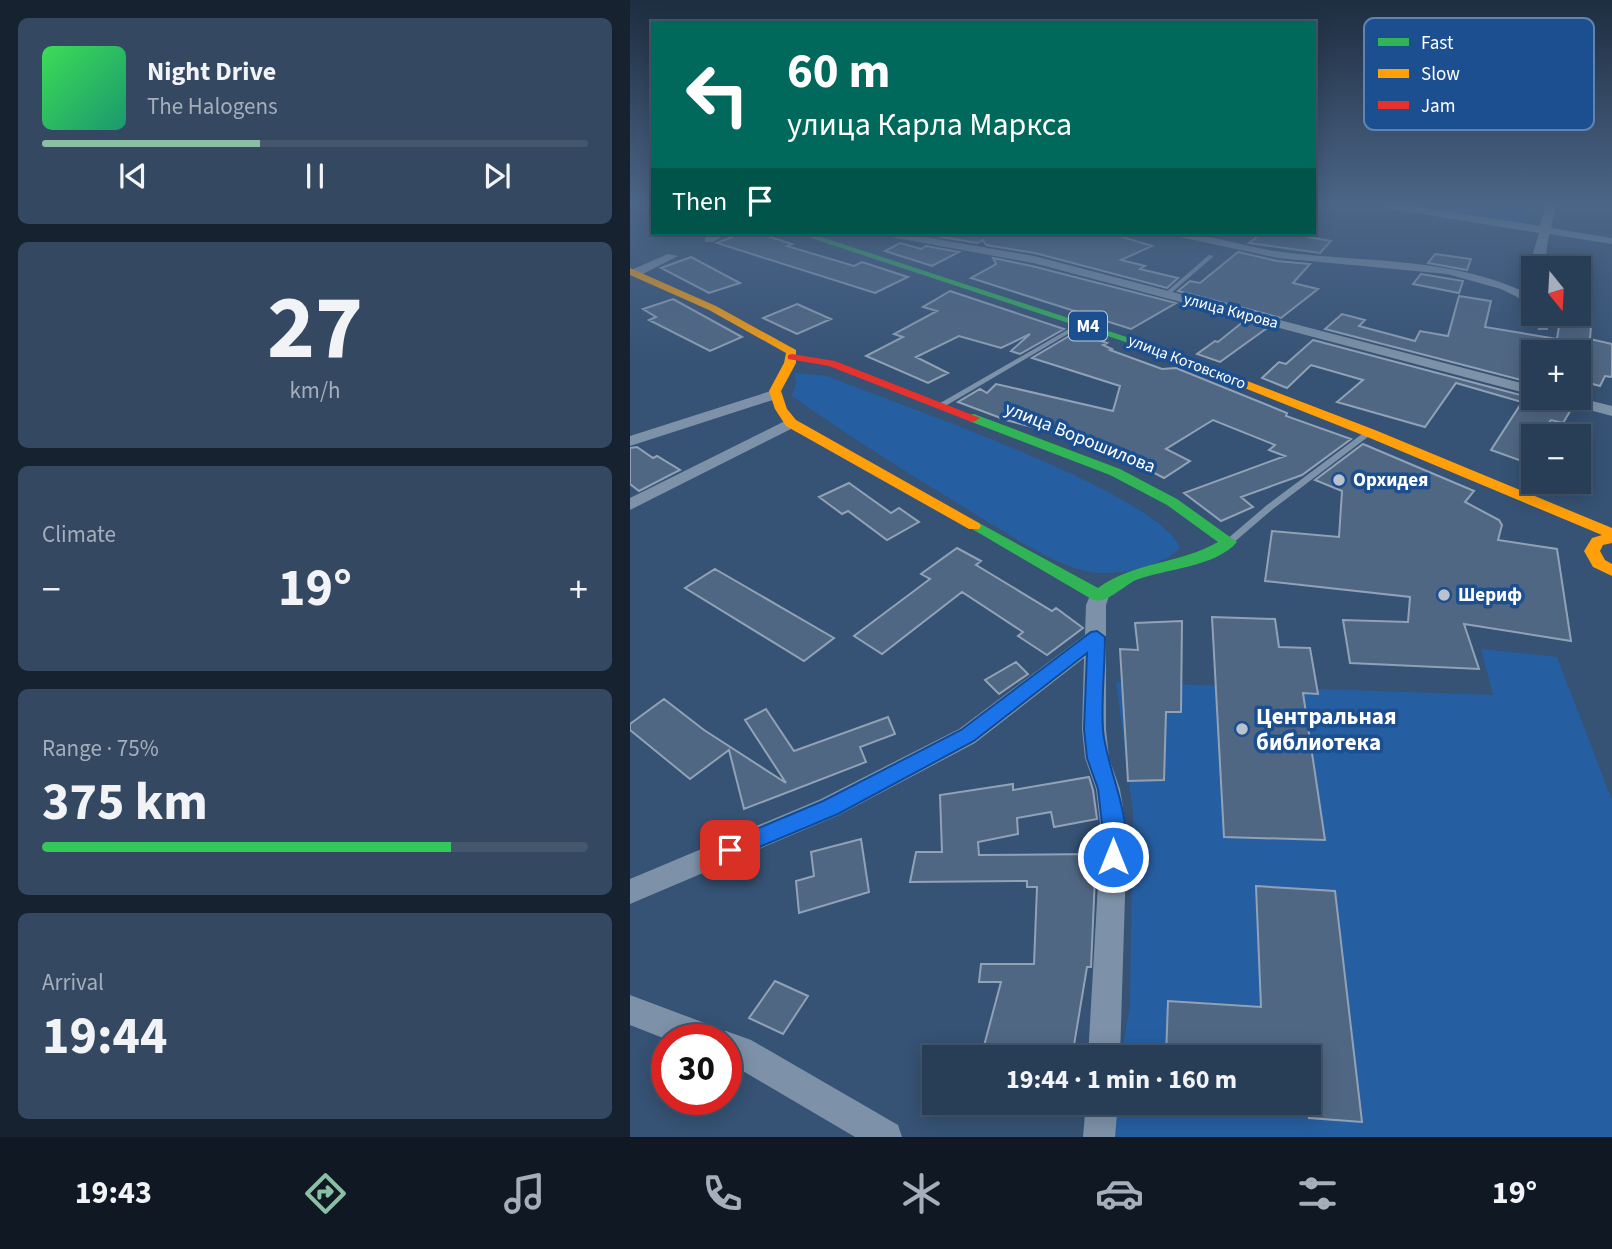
<!DOCTYPE html>
<html lang="en">
<head>
<meta charset="utf-8">
<style>
	:root { --surface:#283e57; --page:#344961; --text:#f1f3f6; --muted:#a5aeba; --line:#44576d; --accent:#8abfa5 }
	body { margin:0; font-family:"Source Sans 3",sans-serif; background:var(--page); color:var(--text); height:100vh; display:flex; flex-direction:column; font-size:26px; white-space:nowrap }
	* { box-sizing:border-box; margin:0 }
	p { font-size:23px; color:var(--muted) }
	.icon { flex:none; width:38px; height:38px; fill:none; stroke:currentColor; stroke-width:2; stroke-linecap:round; stroke-linejoin:round }
	.map { position:relative; flex:1; overflow:hidden }
	.details { display:flex; flex-direction:column; gap:18px; padding:18px; background:#162230; width:630px }
	.details>* { flex:none }
	.hud { position:absolute; left:21px; top:21px; width:665px; height:214px; border-radius:0px; box-shadow:0 4px 18px #0003,0 0 0 2px var(--line); background:#00695c; color:#fff; overflow:hidden }
	.needle { width:46px; rotate:162deg }
	.tools { position:absolute; left:891px; top:256px; display:grid; gap:14px }
	.tools a { display:grid; place-items:center; width:70px; height:70px; border-radius:0px; background:var(--surface); box-shadow:0 4px 18px #0003,0 0 0 2px var(--line); font-size:35px }
	.speed { position:absolute; left:21px; top:1024px; display:flex; gap:14px; font-size:35px; font-weight:700; text-align:center }
	.speed>* { display:grid; place-content:center; width:91px; height:91px; border-radius:50%; background:var(--surface); box-shadow:0 4px 18px #0003,0 0 0 2px var(--line); line-height:1 }
	.speed .limit { border:10px solid #d22; background:#fff; color:#111 }
	.pin { position:absolute; display:grid; place-items:center; width:60px; height:60px; color:#fff; margin:-30px; border-radius:14px; box-shadow:0 4px 10px #0006 }
	.me { position:absolute; width:77px; margin:-38px; rotate:0deg; stroke-linejoin:round; filter:drop-shadow(0 0 5px #0008) }
	.turn { display:flex; align-items:center; gap:24px; height:147px; padding:0 21px; font-size:32px }
	.turn .icon { width:91px; height:91px; stroke-width:2.5 }
	.turn b { display:block; font-size:49px; line-height:60px }
	.then { display:flex; align-items:center; height:66px; padding:0 21px; background:#0003; gap:14px; font-size:26px }
	.big { font-size:52px; font-weight:700; line-height:1.1 }
	.details .card { flex:1; display:flex; flex-direction:column; justify-content:center; gap:10px; min-width:0; padding:0 24px; border-radius:10px; background:var(--page) }
	.details .dial { align-items:center; gap:0 }
	.dial b { font-size:91px; line-height:1 }
	.song { display:flex; align-items:center; gap:21px }
	.cover { width:84px; height:84px; border-radius:10px; background:linear-gradient(135deg,hsl(130 70% 55%),hsl(160 70% 35%)) }
	.played { height:7px; border-radius:4px; background:linear-gradient(90deg,var(--accent) 40%,var(--line) 40%) }
	.keys { display:flex; justify-content:space-around; direction:ltr }
	.heat { display:flex; justify-content:space-between; align-items:center; font-size:38px; direction:ltr }
	.charge { height:10px; border-radius:5px; background:linear-gradient(90deg,#34c759 75%,var(--line) 0) }
	.trip { position:absolute; left:292px; top:1045px; width:399px; height:70px; border-radius:0px; background:var(--surface); box-shadow:0 4px 18px #0003,0 0 0 2px var(--line); font-weight:700; line-height:70px; text-align:center }
	.tabs { display:flex; height:112px; justify-content:space-around; align-items:center; background:#101923; color:var(--muted) }
	.tabs .icon { width:49px; height:49px }
	.tabs .active { color:var(--accent) }
	.tabs b { font-size:32px; color:var(--text) }
	main { display:flex; flex:1; min-height:0 }
	.map>svg:first-child { display:block }
</style>
</head>
<body>
<main>
<section class="details">
<div class="card">
<div class="song"><i class="cover"></i><div><b>Night Drive</b><p>The Halogens</p></div></div>
<div class="played"></div>
<div class="keys"><svg class="icon" aria-label="previous" viewBox="0 0 24 24"><path d="M18 5L8 12l10 7zM5 5v14"/></svg><svg class="icon" aria-label="pause" viewBox="0 0 24 24"><path d="M8 5v14M16 5v14"/></svg><svg class="icon" aria-label="next" viewBox="0 0 24 24"><path d="M6 5l10 7-10 7zM19 5v14"/></svg></div>
</div>
<div class="card dial"><b>27</b><p>km/h</p></div>
<div class="card"><p>Climate</p>
<div class="heat"><a>−</a><b class="big">19°</b><a>+</a></div>
</div>
<div class="card"><p>Range · 75%</p><b class="big">375 km</b><div class="charge"></div></div>
<div class="card"><p>Arrival</p><b class="big">19:44</b></div>
</section>
<div class="map">
<svg width="982" height="1137" viewBox="0 0 982 1137">
	<rect width="100%" height="100%" fill="#365274"/>
	<!-- green -->
	<path fill="#265fa1" d="M 765,205 L 898,205 L 891,223 Z
		M 164,373 L 197,376 C 261,402 530,493 550,548 C 529,569 483,577 455,571 C 424,564 378,534 350,517 C 286,478 223,439 162,396 L 166,383 Z
		M 851,649 L 927,657 L 982,800 L 982,1137 L 478,1137 L 484,1103 L 679,1102 L 679,1057 L 491,1057 L 500,1005 L 503,813 L 486,682 L 863,695 Z"/>
	<!-- building -->
	<path fill="#506783" stroke="#92a2b6" stroke-width="2" d="M 112,233 L 127,233 L 162,244 L 157,246 L 224,266 L 232,262 L 278,277 L 245,293 L 87,243 Z
		M 318,233 L 479,233 L 522,246 L 491,260 L 515,266 L 510,269 L 548,278 L 537,288 L 405,253 L 356,245 L 353,240 L 347,243 L 311,237 Z
		M 632,233 L 682,233 L 678,237 L 701,241 L 690,253 L 619,243 Z
		M 270,243 L 291,249 L 296,246 L 329,252 L 302,266 L 255,251 Z
		M 608,252 L 647,261 L 680,264 L 663,283 L 688,289 L 651,318 L 548,291 L 560,281 L 570,283 Z
		M 805,254 L 841,259 L 837,270 L 798,263 Z
		M 61,257 L 110,283 L 79,293 L 31,268 Z
		M 363,258 L 402,266 L 546,303 L 501,329 L 341,278 L 366,264 Z
		M 791,274 L 833,281 L 829,293 L 783,284 Z
		M 320,291 L 434,329 L 390,354 L 381,351 L 400,334 L 371,348 L 329,336 L 286,357 L 318,373 L 298,383 L 236,356 L 273,337 L 264,334 L 307,311 L 293,307 Z
		M 829,296 L 861,301 L 855,327 L 927,339 L 931,313 L 962,313 L 960,339 L 982,344 L 982,377 L 975,376 L 970,386 L 948,380 L 948,352 L 926,352 L 924,345 L 918,342 L 910,345 L 908,352 L 903,352 L 903,383 L 695,329 L 712,314 L 735,320 L 729,326 L 785,341 L 790,331 L 818,336 Z
		M 43,299 L 112,337 L 80,351 L 19,320 L 26,317 L 13,309 Z
		M 167,304 L 201,319 L 167,334 L 133,318 Z
		M 614,321 L 637,328 L 590,362 L 567,354 L 585,341 L 588,342 Z
		M 446,332 L 477,343 L 473,345 L 482,349 L 480,350 L 532,369 L 546,368 L 657,413 L 656,416 L 721,439 L 672,475 L 611,497 L 623,507 L 591,521 L 554,493 L 655,456 L 639,450 L 645,445 L 583,420 L 536,449 L 560,461 L 534,478 L 476,448 L 427,430 L 424,433 L 376,420 L 328,402 L 350,389 L 357,393 L 366,384 L 483,411 L 490,386 L 402,358 Z
		M 683,340 L 902,398 L 918,397 L 921,403 L 942,408 L 933,423 L 921,420 L 908,436 L 903,436 L 903,465 L 861,450 L 892,402 L 826,383 L 795,427 L 707,402 L 733,380 L 681,365 L 657,388 L 632,378 L 649,362 L 656,364 Z
		M 733,444 L 844,491 L 835,502 L 869,520 L 872,525 L 868,540 L 927,549 L 941,641 L 834,624 L 849,669 L 720,663 L 713,620 L 778,622 L 780,597 L 635,581 L 642,531 L 709,537 L 712,491 L 685,480 Z
		M 7,447 L 23,458 L 27,456 L 50,470 L 9,491 L 0,484 L 0,448 Z
		M 219,483 L 261,513 L 269,508 L 289,522 L 257,540 L 218,511 L 212,514 L 189,497 Z
		M 327,548 L 351,561 L 346,565 L 422,611 L 426,608 L 453,628 L 417,655 L 388,636 L 393,632 L 332,592 L 252,654 L 224,636 L 300,579 L 291,574 Z
		M 85,569 L 204,638 L 174,661 L 55,588 Z
		M 582,617 L 645,619 L 649,647 L 680,648 L 688,694 L 673,693 L 695,840 L 594,837 Z
		M 552,621 L 551,712 L 536,712 L 534,780 L 498,781 L 490,649 L 508,650 L 505,623 Z
		M 386,662 L 398,674 L 369,694 L 355,680 Z
		M 34,699 L 74,730 L 156,783 L 115,720 L 136,709 L 164,751 L 258,717 L 265,734 L 230,747 L 236,762 L 114,809 L 99,750 L 60,779 L 0,730 L 0,724 Z
		M 459,777 L 463,790 L 467,819 L 424,827 L 421,812 L 387,818 L 388,834 L 348,842 L 349,855 L 466,854 L 461,967 L 457,967 L 442,1057 L 351,1057 L 371,982 L 349,982 L 351,964 L 404,964 L 407,887 L 397,887 L 397,881 L 280,882 L 286,852 L 312,852 L 310,795 L 383,784 L 383,790 Z
		M 231,839 L 239,892 L 169,913 L 166,881 L 184,876 L 181,852 Z
		M 626,886 L 705,891 L 732,1122 L 679,1118 L 679,1057 L 536,1057 L 538,1001 L 631,1007 Z
		M 145,981 L 178,996 L 153,1034 L 119,1018 Z"/>
	<g fill="none" stroke-linecap="round" stroke-linejoin="round">
		<!-- lane -->
		<path fill="#7d92a8" fill-rule="evenodd" d="M 579,255 L 584,256 L 539,295 L 535,295 L 535,293 Z
			M 451,322 L 453,323 L 453,325 L 312,408 L 306,408 L 305,406 Z
			M 736,431 L 739,431 L 743,433 L 643,509 L 602,544 L 596,544 L 594,542 L 596,540 L 637,505 Z"/>
		<!-- street -->
		<path fill="#7d92a8" fill-rule="evenodd" d="M 750,205 L 773,205 L 910,226 L 916,205 L 926,205 L 921,228 L 982,238 L 982,244 L 919,234 L 914,268 L 903,269 L 903,253 L 909,233 L 755,208 Z
			M 84,233 L 98,233 L 83,242 L 75,242 L 75,238 Z
			M 250,233 L 273,233 L 404,256 L 903,386 L 903,395 L 403,263 L 256,236 Z
			M 531,233 C 572,231 612,247 652,252 C 738,263 823,256 903,296 L 903,305 L 871,289 L 817,274 L 648,258 Z
			M 38,254 L 48,256 L 9,276 L 0,275 L 1,270 Z
			M 904,313 L 918,313 L 918,330 L 908,330 Z
			M 917,345 L 922,346 L 924,352 L 910,352 L 912,346 Z
			M 144,390 L 152,395 L 149,398 L 0,446 L 0,436 Z
			M 920,397 L 946,397 L 982,406 L 982,416 L 922,400 Z
			M 161,418 L 169,423 L 167,426 L 0,510 L 0,498 Z
			M 469,589 L 476,591 L 479,596 L 476,605 L 476,729 L 479,758 L 490,789 L 497,832 L 490,1057 L 458,1057 L 471,832 L 466,789 L 455,758 L 452,729 L 454,658 L 345,743 L 209,815 L 0,904 L 0,879 L 191,799 L 329,729 L 455,635 L 456,605 L 462,591 Z
			M 0,995 L 80,1025 L 92,1032 L 96,1031 L 121,1040 L 268,1125 L 272,1137 L 225,1137 L 96,1061 L 96,1040 L 38,1040 L 0,1025 Z
			M 456,1102 L 488,1102 L 485,1137 L 453,1137 Z"/>
		<!-- fast -->
		<path fill="#30b455" fill-rule="evenodd" d="M 166,233 L 179,233 L 524,346 L 514,348 Z
			M 344,414 L 490,469 L 547,499 L 607,542 C 586,567 535,569 506,580 C 493,586 477,604 463,600 L 337,526 L 344,521 L 349,523 L 468,588 C 503,562 550,564 588,542 L 537,505 L 480,475 L 339,421 L 339,415 Z"/>
		<!-- slow -->
		<path fill="#ff9f0a" fill-rule="evenodd" d="M 0,268 L 86,306 L 166,350 L 166,363 L 151,391 L 157,409 L 166,420 L 349,523 L 351,526 L 349,529 L 339,529 L 156,426 L 145,409 L 139,391 L 154,363 L 156,353 L 79,310 L 0,275 Z
			M 518,343 L 745,430 L 982,528 L 982,543 L 973,545 L 970,551 L 975,560 L 982,564 L 982,576 L 963,567 L 954,551 L 962,538 L 972,535 L 735,436 L 514,348 L 512,346 Z"/>
		<!-- jam -->
		<path fill="#e5322d" fill-rule="evenodd" d="M 162,354 L 205,361 L 350,418 L 344,422 L 339,421 L 199,366 L 158,359 L 158,355 Z"/>
	</g>
	<!-- sky -->
	<linearGradient id="sky" x2="0" y2="1"><stop stop-color="#1e2d40"/><stop offset="0.56" stop-color="#4c6688"/><stop offset="1" stop-color="#4c6688" stop-opacity="0"/></linearGradient>
	<rect width="982" height="364" fill="url(#sky)"/>
	<!-- route -->
	<path fill="#1a73e8" stroke="#114b97" stroke-width="2" d="M 467,631 L 475,637 C 475,668 471,699 473,730 C 476,770 508,825 491,864 L 483,866 L 475,864 L 472,857 L 473,832 L 468,789 L 457,758 L 454,729 L 457,653 L 344,741 L 208,814 L 108,856 L 100,859 L 93,856 L 90,850 L 93,843 L 193,801 L 331,730 L 461,632 Z"/>
	<!-- markers -->
	<g fill="#b9c2ce" stroke="#1b4f8f" stroke-width="2.5">
		<circle cx="709" cy="480" r="7"/>
		<circle cx="814" cy="595" r="7"/>
		<circle cx="612" cy="729" r="7"/>
	</g>
	<g text-anchor="middle" dominant-baseline="central" stroke-width="7" stroke-linejoin="round" paint-order="stroke">
		<!-- far-street labels -->
		<g font-size="16" fill="#fff" stroke="#1b4f8f">
			<text transform="translate(601 311) rotate(15)">улица Кирова</text>
			<text transform="translate(557 362) rotate(21)">улица Котовского</text>
		</g>
		<!-- shield labels -->
		<rect fill="#1b4f8f" stroke="#bbcadd" stroke-width="2" x="439" y="311.5" width="38" height="29" rx="5"/>
		<g font-size="18" font-weight="bold" fill="#fff">
			<text x="458" y="326">M4</text>
		</g>
		<!-- street labels -->
		<g font-size="19" fill="#fff" stroke="#1b4f8f">
			<text transform="translate(450 438) rotate(22)">улица Ворошилова</text>
		</g>
		<!-- poi labels -->
		<g font-size="19" font-weight="bold" fill="#fff" stroke="#1b4f8f" text-anchor="start">
			<text x="723" y="480">Орхидея</text>
			<text x="828" y="595">Шериф</text>
		</g>
		<!-- near-poi labels -->
		<g font-size="23" font-weight="bold" fill="#fff" stroke="#1b4f8f" text-anchor="start">
			<text x="626" y="716">Центральная<tspan x="626" dy="26">библиотека</tspan></text>
		</g>
	</g>
	<!-- legend -->
	<rect x="734" y="18" width="230" height="112" rx="10" fill="#1b4f8f" stroke="#5f84b1" stroke-width="2"/>
	<rect x="748" y="38" width="31" height="8" fill="#30b455"/>
	<rect x="748" y="69" width="31" height="9" fill="#ff9f0a"/>
	<rect x="748" y="101" width="31" height="8" fill="#e5322d"/>
	<g font-size="19" fill="#fff">
		<text x="791" y="49">Fast</text>
		<text x="791" y="80">Slow</text>
		<text x="791" y="112">Jam</text>
	</g>
</svg>
<div class="tools">
<a><svg class="needle" viewBox="-14 -14 28 28"><path d="M0-13l5 13h-10z" fill="#e53935"/><path d="M0 13l5-13h-10z" fill="#a5aeba"/></svg></a>
<a>+</a>
<a>−</a>
</div>
<div class="speed"><div class="limit">30</div></div>
<div class="pin" style="left:100px;top:850px;background:#d93025"><svg class="icon" aria-label="arrive" viewBox="0 0 24 24"><path d="M6 21V4h12l-3 4 3 4H6"/></svg></div>
<svg class="me" style="left:483px;top:857px" viewBox="-20 -20 40 40"><circle r="17" fill="#1a73e8" stroke="#fff" stroke-width="3"/><path d="M0-11L8 9 0 5-8 9z" fill="#fff"/></svg>
<div class="trip">19:44 · 1 min · 160 m</div>
<div class="hud">
<div class="turn"><svg class="icon" aria-label="left" viewBox="0 0 24 24"><path d="M17 20v-9H6M10 6l-5 5 5 5"/></svg><div><b>60 m</b>улица Карла Маркса</div></div>
<div class="then">Then<svg class="icon" aria-label="arrive" viewBox="0 0 24 24"><path d="M6 21V4h12l-3 4 3 4H6"/></svg></div>
</div>
</div>
</main>
<nav class="tabs">
<b>19:43</b>
<svg class="icon active" aria-label="directions" viewBox="0 0 24 24"><path d="M12 3l9 9-9 9-9-9zM9 14v-3h6M13 9l2 2-2 2"/></svg>
<svg class="icon" aria-label="music" viewBox="0 0 24 24"><path d="M9 18V5l10-2v13"/><circle cx="6" cy="18" r="3"/><circle cx="16" cy="16" r="3"/></svg>
<svg class="icon" aria-label="phone" viewBox="0 0 24 24"><path d="M5 4h4l2 5-3 2q2 4 5 5l2-3 5 2v4C11 20 4 13 5 4z"/></svg>
<svg class="icon" aria-label="climate" viewBox="0 0 24 24"><path d="M12 3v18M4 7l16 10M4 17L20 7"/></svg>
<svg class="icon" aria-label="car" viewBox="0 0 24 24"><path d="M5 17H2v-5l4-1 3-4h7l3 4 3 1v5h-3M9 17h6M6 11h13"/><circle cx="7" cy="17" r="2"/><circle cx="17" cy="17" r="2"/></svg>
<svg class="icon" aria-label="filters" viewBox="0 0 24 24"><path d="M4 7h16M4 17h16"/><circle cx="9" cy="7" r="2"/><circle cx="15" cy="17" r="2"/></svg>
<b>19°</b>
</nav>
</body>
</html>
